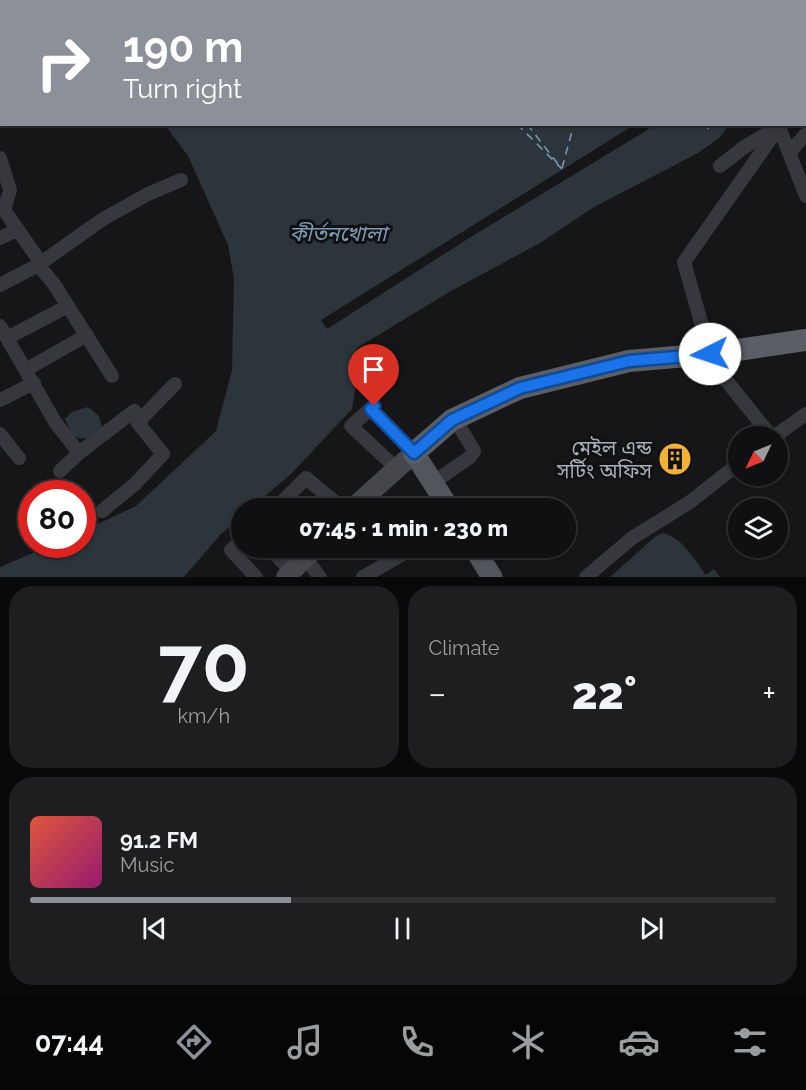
<!DOCTYPE html>
<html lang="en">
<head>
<meta charset="utf-8">
<style>
	:root { --surface:#101012; --page:#1e1e20; --text:#f1f3f6; --muted:#9c9d9f; --line:#303032; --accent:#8c9099 }
	body { margin:0; font-family:Raleway,"Noto Sans Bengali",sans-serif; background:var(--page); color:var(--text); height:100vh; display:flex; flex-direction:column; font-size:22px; white-space:nowrap }
	* { box-sizing:border-box; margin:0 }
	p { font-size:20px; color:var(--muted) }
	.icon { flex:none; width:33px; height:33px; fill:none; stroke:currentColor; stroke-width:2; stroke-linecap:round; stroke-linejoin:round }
	.map { position:relative; height:577px; overflow:hidden }
	.drawer { display:flex; flex-direction:column; gap:9px; padding:9px; background:#09090a; flex:1 }
	.drawer>* { flex:none }
	.guide { position:absolute; left:0px; top:0px; width:807px; height:126px; box-shadow:0 2px 4px #0004,0 0 0 2px var(--line); background:#8c9099; color:#fff; overflow:hidden }
	.needle { width:39px; rotate:227deg }
	.tools { position:absolute; left:728px; top:426px; display:grid; gap:12px }
	.tools a { display:grid; place-items:center; width:60px; height:60px; border-radius:50%; background:var(--surface); box-shadow:0 2px 4px #0004,0 0 0 2px var(--line); font-size:30px }
	.speed { position:absolute; left:18px; top:480px; display:flex; gap:12px; font-size:30px; font-weight:700; text-align:center }
	.speed>* { display:grid; place-content:center; width:78px; height:78px; border-radius:50%; background:var(--surface); box-shadow:0 2px 4px #0004,0 0 0 2px var(--line); line-height:1 }
	.speed .limit { border:9px solid #d22; background:#fff; color:#111 }
	.pin { position:absolute; display:grid; place-items:center; width:51px; height:51px; color:#fff; margin:-62px -26px; border-radius:50% 50% 50% 0; rotate:-45deg; box-shadow:0 0 6px #0007 }
	.pin .icon { rotate:45deg }
	.me { position:absolute; width:66px; margin:-33px; rotate:266deg; stroke-linejoin:round; filter:drop-shadow(0 0 4px #0008) }
	.turn { display:flex; align-items:center; gap:21px; height:126px; padding:0 24px; font-size:27px }
	.turn .icon { width:78px; height:78px; stroke-width:2.5 }
	.turn b { display:block; font-size:42px; line-height:51px }
	.big { font-size:45px; font-weight:800; line-height:1.1 }
	.drawer .tile { flex:1; display:flex; flex-direction:column; justify-content:center; gap:9px; min-width:0; padding:0 21px; border-radius:24px; background:var(--page) }
	.drawer .dial { align-items:center; gap:0 }
	.dial b { font-size:78px; line-height:1 }
	.song { display:flex; align-items:center; gap:18px }
	.cover { width:72px; height:72px; border-radius:9px; background:linear-gradient(135deg,hsl(10 70% 55%),hsl(320 70% 35%)) }
	.played { height:6px; border-radius:3px; background:linear-gradient(90deg,var(--accent) 35%,var(--line) 35%) }
	.keys { display:flex; justify-content:space-around; direction:ltr }
	.heat { display:flex; justify-content:space-between; align-items:center; font-size:33px; direction:ltr }
	.drawer .tiles { flex:1; display:grid; gap:9px; grid-template-columns:1fr 1fr }
	.tile:last-child { grid-column:span 2 }
	.trip { position:absolute; left:231px; top:498px; width:345px; height:60px; border-radius:30px; background:var(--surface); box-shadow:0 2px 4px #0004,0 0 0 2px var(--line); font-weight:800; line-height:60px; text-align:center }
	.menu { display:flex; height:96px; justify-content:space-around; align-items:center; background:#060607; color:var(--muted) }
	.menu .icon { width:42px; height:42px }
	.menu .on { color:var(--accent) }
	.menu b { font-size:27px; color:var(--text) }
	.map>svg:first-child { display:block }
</style>
</head>
<body>
<div class="map">
<svg width="806" height="577" viewBox="0 0 806 577">
	<rect width="100%" height="100%" fill="#161618"/>
	<!-- water -->
	<path fill="#2c353c" d="M 49,0 L 806,0 L 806,83 L 806,2 Z
		M 165,125 L 729,125 L 719,138 L 698,153 L 594,207 L 540,243 L 451,291 L 357,348 L 359,366 L 352,409 L 291,474 L 251,508 L 242,508 L 241,517 L 221,534 L 184,577 L 0,577 L 0,567 L 52,545 L 82,544 L 83,531 L 136,506 L 216,431 L 232,370 L 234,279 L 228,245 L 188,156 Z
		M 88,407 L 99,416 L 102,428 C 91,438 86,442 72,435 L 65,419 L 71,412 Z
		M 663,533 C 682,537 695,560 706,575 L 714,569 L 720,577 L 610,577 L 656,536 Z"/>
	<!-- pier -->
	<path fill="#161618" d="M 634,125 L 646,125 L 649,129 L 466,240 L 327,329 L 321,320 Z"/>
	<g fill="none" stroke-linecap="round" stroke-linejoin="round">
		<!-- ferry -->
		<path stroke="#7f9bb3" stroke-width="1.5" stroke-dasharray="8 6" stroke-linecap="butt" d="M 391,0 L 393,2
			M 411,0 L 413,2
			M 645,0 L 648,2
			M 651,0 L 652,2
			M 748,0 L 749,2
			M 609,2 L 609,0
			M 517,124 L 562,169
			M 527,124 L 558,164
			M 706,124 L 708,129
			M 562,168 L 574,124"/>
		<!-- minor -->
		<path stroke="#37383d" stroke-width="14" d="M 806,107 L 806,106
			M 779,127 L 806,196
			M 789,153 L 806,134
			M 0,158 L 10,190 L 4,210 L 41,263
			M 720,166 L 743,148 L 774,129
			M 0,238 L 17,230
			M 0,285 L 38,265
			M 0,326 L 55,422 L 79,453 L 60,471
			M 7,338 L 68,306
			M 27,369 L 87,335
			M 112,376 L 54,284 L 38,265 L 103,219 L 148,194 L 181,180
			M 0,400 L 34,383
			M 374,406 L 351,426 L 396,468
			M 371,409 L 414,453
			M 142,418 L 175,384
			M 0,434 L 19,458
			M 771,436 L 725,379 L 710,354 L 684,262 L 779,127
			M 775,436 L 806,414
			M 79,453 L 134,411 L 142,418 L 138,423 L 163,454 L 135,484 L 102,511
			M 434,482 L 470,457 L 474,451 L 455,419
			M 276,508 L 306,478 L 342,508
			M 242,541 L 231,550 L 256,577
			M 270,548 L 291,572
			M 380,548 L 390,561
			M 305,558 L 320,577
			M 363,577 L 413,548
			M 586,577 L 632,538 L 690,502 L 738,464"/>
		<!-- secondary -->
		<path stroke="#45474d" stroke-width="20" d="M 353,508 L 414,453
			M 286,577 L 315,548"/>
		<!-- primary -->
		<path stroke="#53555c" stroke-width="21" d="M 414,453 L 449,508
			M 474,548 L 492,577"/>
		<!-- trunk -->
		<path stroke="#5b5e65" stroke-width="22" d="M 414,453 L 452,420 L 520,388 L 629,361 L 710,354 L 806,340"/>
	</g>
	<g fill="none" stroke-linecap="round" stroke-linejoin="round">
		<defs>
			<path id="route" d="M 374,406 L 371,409 L 414,453 L 452,420 L 520,388 L 629,361 L 710,354"/>
		</defs>
		<!-- route casing -->
		<use href="#route" stroke="#114b97" stroke-width="15"/>
		<!-- route -->
		<use href="#route" stroke="#1a73e8" stroke-width="10"/>
	</g>
	<!-- icons -->
	<defs>
		<symbol id="building-disc" viewBox="-11 -11 22 22"><circle r="9.5" fill="#f2b134" stroke="#111113"/><path d="M-4-6H4V6H1V3H-1V6H-4ZM-2.5-4.3h1.7v1.8h-1.7ZM.8-4.3h1.7v1.8H.8ZM-2.5-1h1.7V.8h-1.7ZM.8-1h1.7V.8H.8Z" fill="#111"/></symbol>
	</defs>
	<g fill-rule="evenodd">
		<use href="#building-disc" x="656" y="440" width="38" height="38"/>
	</g>
	<g text-anchor="middle" dominant-baseline="central" stroke-width="6" stroke-linejoin="round" paint-order="stroke">
		<!-- poi labels -->
		<g font-size="20" fill="#a8adb8" stroke="#111113" text-anchor="end">
			<text x="652" y="448">মেইল এন্ড<tspan x="652" dy="23">সর্টিং অফিস</tspan></text>
		</g>
		<!-- water labels -->
		<g font-size="21" font-style="italic" fill="#7f9bb3" stroke="#111113">
			<text x="338" y="233">কীর্তনখোলা</text>
		</g>
	</g>
</svg>
<div class="tools">
<a><svg class="needle" viewBox="-14 -14 28 28"><path d="M0-13l5 13h-10z" fill="#e53935"/><path d="M0 13l5-13h-10z" fill="#9c9d9f"/></svg></a>
<a><svg class="icon" aria-label="layers" viewBox="0 0 24 24"><path d="M12 4l9 5-9 5-9-5zM3 14l9 5 9-5"/></svg></a>
</div>
<div class="speed"><div class="limit">80</div></div>
<div class="pin" style="left:374px;top:406px;background:#d93025"><svg class="icon" aria-label="arrive" viewBox="0 0 24 24"><path d="M6 21V4h12l-3 4 3 4H6"/></svg></div>
<svg class="me" style="left:710px;top:354px" viewBox="-20 -20 40 40"><circle r="19" fill="#fff"/><path d="M0-13L10 11 0 6-10 11z" fill="#1a73e8"/></svg>
<div class="trip">07:45 · 1 min · 230 m</div>
<div class="guide">
<div class="turn"><svg class="icon" aria-label="right" viewBox="0 0 24 24"><path d="M7 20v-9h11M14 6l5 5-5 5"/></svg><div><b>190 m</b>Turn right</div></div>
</div>
</div>
<section class="drawer">
<div class="tiles">
<div class="tile dial"><b>70</b><p>km/h</p></div>
<div class="tile"><p>Climate</p>
<div class="heat"><a>−</a><b class="big">22°</b><a>+</a></div>
</div>
<div class="tile">
<div class="song"><i class="cover"></i><div><b>91.2 FM</b><p>Music</p></div></div>
<div class="played"></div>
<div class="keys"><svg class="icon" aria-label="previous" viewBox="0 0 24 24"><path d="M18 5L8 12l10 7zM5 5v14"/></svg><svg class="icon" aria-label="pause" viewBox="0 0 24 24"><path d="M8 5v14M16 5v14"/></svg><svg class="icon" aria-label="next" viewBox="0 0 24 24"><path d="M6 5l10 7-10 7zM19 5v14"/></svg></div>
</div>
</div>
</section>
<nav class="menu">
<b>07:44</b>
<svg class="icon on" aria-label="directions" viewBox="0 0 24 24"><path d="M12 3l9 9-9 9-9-9zM9 14v-3h6M13 9l2 2-2 2"/></svg>
<svg class="icon" aria-label="music" viewBox="0 0 24 24"><path d="M9 18V5l10-2v13"/><circle cx="6" cy="18" r="3"/><circle cx="16" cy="16" r="3"/></svg>
<svg class="icon" aria-label="phone" viewBox="0 0 24 24"><path d="M5 4h4l2 5-3 2q2 4 5 5l2-3 5 2v4C11 20 4 13 5 4z"/></svg>
<svg class="icon" aria-label="climate" viewBox="0 0 24 24"><path d="M12 3v18M4 7l16 10M4 17L20 7"/></svg>
<svg class="icon" aria-label="car" viewBox="0 0 24 24"><path d="M5 17H2v-5l4-1 3-4h7l3 4 3 1v5h-3M9 17h6M6 11h13"/><circle cx="7" cy="17" r="2"/><circle cx="17" cy="17" r="2"/></svg>
<svg class="icon" aria-label="filters" viewBox="0 0 24 24"><path d="M4 7h16M4 17h16"/><circle cx="9" cy="7" r="2"/><circle cx="15" cy="17" r="2"/></svg>
</nav>
</body>
</html>
